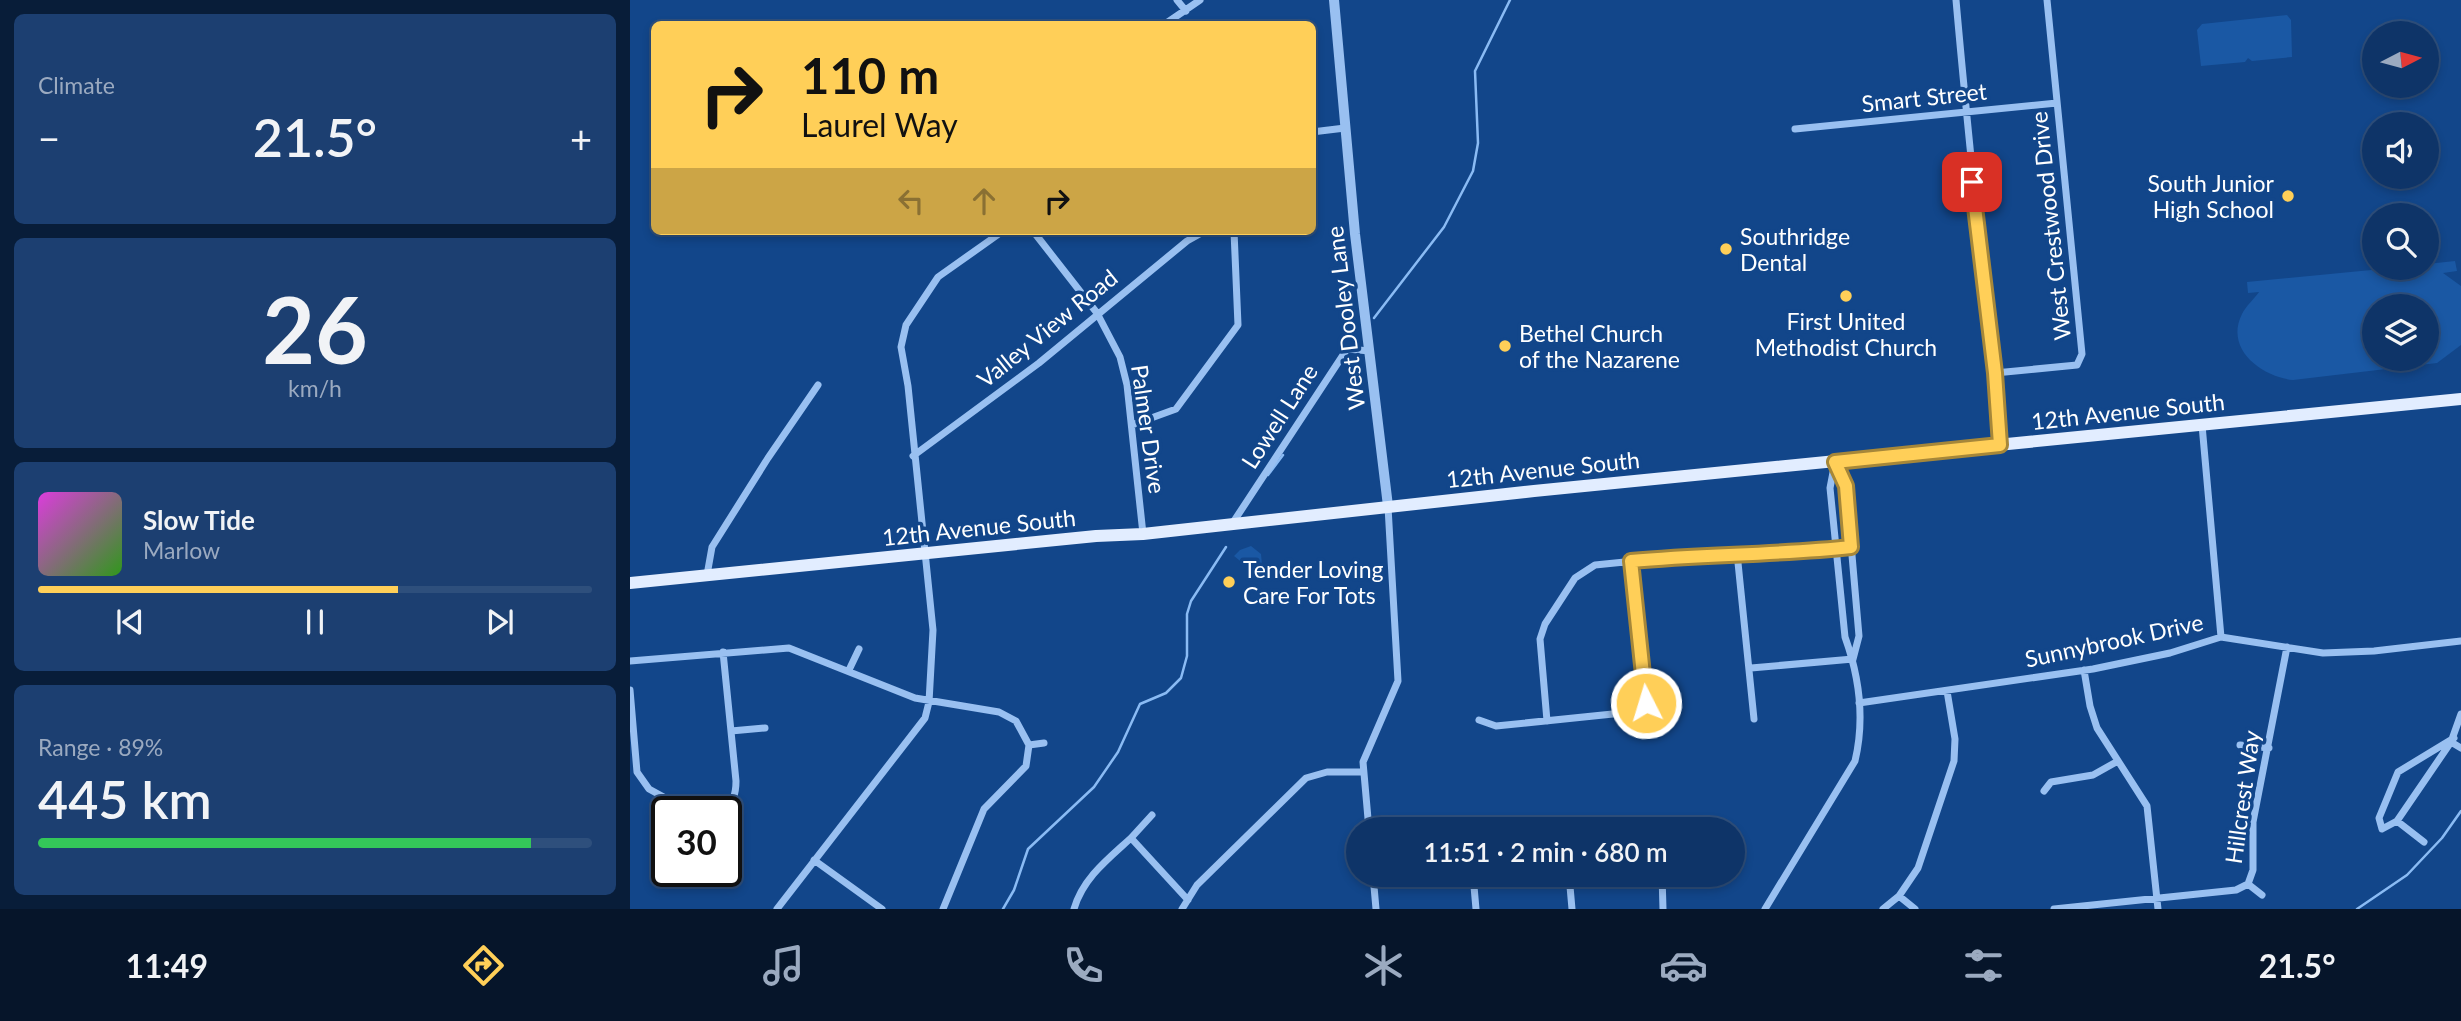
<!DOCTYPE html>
<html lang="en">
<head>
<meta charset="utf-8">
<style>
	:root { --surface:#0e3468; --page:#1c3f71; --text:#f1f3f6; --muted:#9baac0; --line:#2e4f7c; --accent:#ffcf58 }
	body { margin:0; font-family:Lato,sans-serif; background:var(--page); color:var(--text); height:100vh; display:flex; flex-direction:column; font-size:26px; white-space:nowrap }
	* { box-sizing:border-box; margin:0 }
	p { font-size:23px; color:var(--muted) }
	.icon { flex:none; width:38px; height:38px; fill:none; stroke:currentColor; stroke-width:2; stroke-linecap:round; stroke-linejoin:round }
	.map { position:relative; flex:1; overflow:hidden }
	.side { display:flex; flex-direction:column; gap:14px; padding:14px; background:#081d39; width:630px }
	.side>* { flex:none }
	.guide { position:absolute; left:21px; top:21px; width:665px; height:214px; border-radius:10px; box-shadow:0 4px 10px #0003,0 0 0 2px var(--line); background:#ffcf58; color:#111; overflow:hidden }
	.needle { width:46px; rotate:84deg }
	.tools { position:absolute; left:1732px; top:21px; display:grid; gap:14px }
	.tools a { display:grid; place-items:center; width:77px; height:77px; border-radius:50%; background:var(--surface); box-shadow:0 4px 10px #0003,0 0 0 2px var(--line); font-size:35px }
	.speed { position:absolute; left:21px; top:796px; display:flex; gap:14px; font-size:35px; font-weight:700; text-align:center }
	.speed>* { display:grid; place-content:center; width:91px; height:91px; border-radius:50%; background:var(--surface); box-shadow:0 4px 10px #0003,0 0 0 2px var(--line); line-height:1 }
	.speed .limit { border:4px solid #111; border-radius:10px; background:#fff; color:#111 }
	.pin { position:absolute; display:grid; place-items:center; width:60px; height:60px; color:#fff; margin:-30px; border-radius:14px; box-shadow:0 4px 10px #0006 }
	.me { position:absolute; width:77px; margin:-38px; rotate:355deg; stroke-linejoin:round; filter:drop-shadow(0 0 5px #0008) }
	.turn { display:flex; align-items:center; gap:24px; height:147px; padding:0 35px; font-size:32px }
	.turn .icon { width:91px; height:91px; stroke-width:2.5 }
	.turn b { display:block; font-size:49px; line-height:60px }
	.lanes { display:flex; align-items:center; height:66px; padding:0 35px; background:#0003; justify-content:center; gap:35px; direction:ltr }
	.lanes .off { opacity:.35 }
	.big { font-size:52px; font-weight:600; line-height:1.1 }
	.side .widget { flex:1; display:flex; flex-direction:column; justify-content:center; gap:10px; min-width:0; padding:0 24px; border-radius:10px; background:var(--page) }
	.side .dial { align-items:center; gap:0 }
	.dial b { font-size:91px; line-height:1 }
	.song { display:flex; align-items:center; gap:21px }
	.cover { width:84px; height:84px; border-radius:10px; background:linear-gradient(135deg,hsl(300 70% 55%),hsl(110 70% 35%)) }
	.played { height:7px; border-radius:4px; background:linear-gradient(90deg,var(--accent) 65%,var(--line) 65%) }
	.keys { display:flex; justify-content:space-around; direction:ltr }
	.heat { display:flex; justify-content:space-between; align-items:center; font-size:38px; direction:ltr }
	.charge { height:10px; border-radius:5px; background:linear-gradient(90deg,#34c759 89%,var(--line) 0) }
	.trip { position:absolute; left:716px; top:817px; width:399px; height:70px; border-radius:35px; background:var(--surface); box-shadow:0 4px 10px #0003,0 0 0 2px var(--line); font-weight:600; line-height:70px; text-align:center }
	.menu { display:flex; height:112px; justify-content:space-around; align-items:center; background:#06152a; color:var(--muted) }
	.menu .icon { width:49px; height:49px }
	.menu .active { color:var(--accent) }
	.menu b { font-size:32px; color:var(--text) }
	main { display:flex; flex:1; min-height:0 }
	.map>svg:first-child { display:block }
</style>
</head>
<body>
<main>
<section class="side">
<div class="widget"><p>Climate</p>
<div class="heat"><a>−</a><b class="big">21.5°</b><a>+</a></div>
</div>
<div class="widget dial"><b>26</b><p>km/h</p></div>
<div class="widget">
<div class="song"><i class="cover"></i><div><b>Slow Tide</b><p>Marlow</p></div></div>
<div class="played"></div>
<div class="keys"><svg class="icon" aria-label="previous" viewBox="0 0 24 24"><path d="M18 5L8 12l10 7zM5 5v14"/></svg><svg class="icon" aria-label="pause" viewBox="0 0 24 24"><path d="M8 5v14M16 5v14"/></svg><svg class="icon" aria-label="next" viewBox="0 0 24 24"><path d="M6 5l10 7-10 7zM19 5v14"/></svg></div>
</div>
<div class="widget"><p>Range · 89%</p><b class="big">445 km</b><div class="charge"></div></div>
</section>
<div class="map">
<svg width="1831" height="909" viewBox="0 0 1831 909">
	<rect width="100%" height="100%" fill="#12468a"/>
	<!-- green -->
	<path fill="#1a58a4" fill-rule="evenodd" d="M 1657,15 L 1661,20 L 1662,57 L 1622,61 L 1618,58 L 1615,62 L 1571,66 L 1567,30 L 1572,24 Z
		M 1825,261 L 1827,271 L 1813,273 L 1831,286 L 1831,345 L 1807,363 L 1663,380 C 1633,377 1594,350 1612,314 C 1616,306 1624,299 1629,292 L 1618,293 L 1617,282 L 1762,268 L 1797,268 L 1797,264 ZM 1797,306 L 1797,359 L 1745,359 L 1745,306 Z
		M 621,546 L 631,554 L 632,565 L 619,568 L 604,556 L 610,550 Z"/>
	<g fill="none" stroke-linecap="round" stroke-linejoin="round">
		<!-- stream -->
		<path stroke="#8abbf4" stroke-width="2.5" d="M 744,318 L 814,227 L 843,171 L 848,143 L 845,71 L 880,0
			M 638,475 L 653,455
			M 373,909 L 384,890 L 398,849 L 464,787 L 488,752 L 510,704 L 536,693 L 551,678 L 557,656 L 557,614 L 561,601 L 596,547
			M 1727,909 L 1777,875 L 1812,838 L 1831,811"/>
		<!-- minor -->
		<path stroke="#99c0f1" stroke-width="7" d="M 547,0 L 556,11
			M 1326,0 C 1339,149 1356,297 1370,445
			M 535,24 L 570,0
			M 1165,129 L 1427,103
			M 682,132 L 715,128
			M 403,231 L 467,313 L 490,357 L 497,385 L 513,534
			M 1365,373 L 1447,365 L 1452,354 L 1417,0
			M 502,425 L 546,409 L 608,325 L 604,231
			M 1572,425 L 1591,637
			M 283,456 L 409,363 L 557,241 L 575,231
			M 1205,462 L 1216,486 L 1229,636 L 1223,659
			M 602,524 L 717,349 L 740,351
			M 1107,553 L 1124,719
			M 77,575 L 82,547 L 138,458 L 188,385
			M 0,661 L 159,648 L 285,698 L 369,712 L 386,721 L 399,745 L 396,766 L 354,809 L 313,909
			M 1121,668 L 1223,659
			M 219,670 L 229,649
			M 1454,670 L 1460,706 L 1467,728 L 1517,806 L 1528,909
			M 0,690 L 7,772 L 19,789 L 61,812
			M 1229,703 L 1463,669 L 1540,653 L 1591,637 L 1693,653 L 1744,651 L 1831,641
			M 849,720 L 866,726 L 1012,711 L 1016,703 L 1001,561
			M 917,721 L 910,639 L 915,624 L 945,578 L 965,565 L 1084,553 L 1139,554 L 1221,547
			M 101,731 L 135,728
			M 1824,738 L 1768,772 L 1749,818 L 1752,829 L 1767,821 L 1821,742 L 1831,714
			M 1821,742 L 1831,748
			M 399,745 L 414,743
			M 1610,745 L 1639,748
			M 1414,791 L 1421,782 L 1463,775 L 1488,761
			M 92,812 C 103,804 106,794 106,781 L 93,652
			M 1767,821 L 1794,842
			M 739,830 L 733,762 L 768,681 L 758,507
			M 501,838 L 522,815
			M 184,860 L 252,909
			M 743,875 L 746,909
			M 843,875 L 846,909
			M 939,875 L 942,909
			M 1032,875 L 1033,909
			M 1618,884 L 1632,895
			M 1269,896 L 1285,909
			M 147,909 L 295,718 L 299,702 L 303,630 L 278,386 L 271,347 L 276,325 L 308,277 L 373,231
			M 444,909 C 453,878 478,859 501,838 L 558,900
			M 552,909 L 567,885 L 676,778 L 697,772 L 733,772
			M 1135,909 L 1225,761 C 1235,719 1229,676 1215,637 L 1200,488 L 1205,462
			M 1253,909 L 1269,896 L 1288,868 L 1324,761 L 1325,739 L 1317,691
			M 1424,909 L 1606,890 L 1618,884 L 1623,870 L 1623,822 L 1657,647"/>
		<!-- tertiary -->
		<path stroke="#99c0f1" stroke-width="10" d="M 704,0 L 725,234 L 758,506"/>
		<!-- primary -->
		<path stroke="#e2edff" stroke-width="12" d="M 0,583 L 466,536 L 513,534 L 904,491 L 1831,399"/>
	</g>
	<g fill="none" stroke-linecap="round" stroke-linejoin="round">
		<defs>
			<path id="route" d="M 1016,703 L 1001,561 C 1075,554 1148,555 1221,547 L 1216,486 L 1205,462 L 1370,445 L 1365,373 L 1342,182"/>
		</defs>
		<!-- route casing -->
		<use href="#route" stroke="#a68739" stroke-width="18"/>
		<!-- route -->
		<use href="#route" stroke="#ffcf58" stroke-width="12"/>
	</g>
	<!-- markers -->
	<g fill="#ffcf58" stroke="#12468a" stroke-width="2.5">
		<circle cx="1658" cy="196" r="7"/>
		<circle cx="1096" cy="249" r="7"/>
		<circle cx="1216" cy="296" r="7"/>
		<circle cx="875" cy="346" r="7"/>
		<circle cx="599" cy="582" r="7"/>
	</g>
	<g text-anchor="middle" dominant-baseline="central" stroke-width="7" stroke-linejoin="round" paint-order="stroke">
		<!-- street labels -->
		<g font-size="23" fill="#fff" stroke="#12468a">
			<text transform="translate(1294 97) rotate(-6)">Smart Street</text>
			<text transform="translate(1420 226) rotate(-96)">West Crestwood Drive</text>
			<text transform="translate(715 318) rotate(-97)">West Dooley Lane</text>
			<text transform="translate(417 328) rotate(-39)">Valley View Road</text>
			<text transform="translate(1498 411) rotate(-6)">12th Avenue South</text>
			<text transform="translate(649 416) rotate(-57)">Lowell Lane</text>
			<text transform="translate(519 429) rotate(82)">Palmer Drive</text>
			<text transform="translate(913 469) rotate(-6)">12th Avenue South</text>
			<text transform="translate(349 527) rotate(-6)">12th Avenue South</text>
			<text transform="translate(1484 640) rotate(-12)">Sunnybrook Drive</text>
			<text transform="translate(1612 797) rotate(-82)">Hillcrest Way</text>
		</g>
		<!-- poi labels -->
		<g font-size="23" fill="#fff" stroke="#12468a" text-anchor="start">
			<text x="1644" y="183" text-anchor="end">South Junior<tspan x="1644" dy="26">High School</tspan></text>
			<text x="1110" y="236">Southridge<tspan x="1110" dy="26">Dental</tspan></text>
			<text x="1216" y="321" text-anchor="middle">First United<tspan x="1216" dy="26">Methodist Church</tspan></text>
			<text x="889" y="333">Bethel Church<tspan x="889" dy="26">of the Nazarene</tspan></text>
			<text x="613" y="569">Tender Loving<tspan x="613" dy="26">Care For Tots</tspan></text>
		</g>
	</g>
</svg>
<div class="tools">
<a><svg class="needle" viewBox="-14 -14 28 28"><path d="M0-13l5 13h-10z" fill="#e53935"/><path d="M0 13l5-13h-10z" fill="#9baac0"/></svg></a>
<a><svg class="icon" aria-label="sound" viewBox="0 0 24 24"><path d="M4 9h4l5-4v14l-5-4H4zM17 9q2 3 0 6"/></svg></a>
<a><svg class="icon" aria-label="search" viewBox="0 0 24 24"><circle cx="10" cy="10" r="6"/><path d="M15 15l6 6"/></svg></a>
<a><svg class="icon" aria-label="layers" viewBox="0 0 24 24"><path d="M12 4l9 5-9 5-9-5zM3 14l9 5 9-5"/></svg></a>
</div>
<div class="speed"><div class="limit">30</div></div>
<div class="pin" style="left:1342px;top:182px;background:#d93025"><svg class="icon" aria-label="arrive" viewBox="0 0 24 24"><path d="M6 21V4h12l-3 4 3 4H6"/></svg></div>
<svg class="me" style="left:1016px;top:703px" viewBox="-20 -20 40 40"><circle r="17" fill="#ffcf58" stroke="#fff" stroke-width="3"/><path d="M0-11L8 9 0 5-8 9z" fill="#fff"/></svg>
<div class="trip">11:51 · 2 min · 680 m</div>
<div class="guide">
<div class="turn"><svg class="icon" aria-label="right" viewBox="0 0 24 24"><path d="M7 20v-9h11M14 6l5 5-5 5"/></svg><div><b>110 m</b>Laurel Way</div></div>
<div class="lanes"><svg class="icon off" aria-label="left" viewBox="0 0 24 24"><path d="M17 20v-9H6M10 6l-5 5 5 5"/></svg><svg class="icon off" aria-label="ahead" viewBox="0 0 24 24"><path d="M12 20V5M6 11l6-6 6 6"/></svg><svg class="icon" aria-label="right" viewBox="0 0 24 24"><path d="M7 20v-9h11M14 6l5 5-5 5"/></svg></div>
</div>
</div>
</main>
<nav class="menu">
<b>11:49</b>
<svg class="icon active" aria-label="directions" viewBox="0 0 24 24"><path d="M12 3l9 9-9 9-9-9zM9 14v-3h6M13 9l2 2-2 2"/></svg>
<svg class="icon" aria-label="music" viewBox="0 0 24 24"><path d="M9 18V5l10-2v13"/><circle cx="6" cy="18" r="3"/><circle cx="16" cy="16" r="3"/></svg>
<svg class="icon" aria-label="phone" viewBox="0 0 24 24"><path d="M5 4h4l2 5-3 2q2 4 5 5l2-3 5 2v4C11 20 4 13 5 4z"/></svg>
<svg class="icon" aria-label="climate" viewBox="0 0 24 24"><path d="M12 3v18M4 7l16 10M4 17L20 7"/></svg>
<svg class="icon" aria-label="car" viewBox="0 0 24 24"><path d="M5 17H2v-5l4-1 3-4h7l3 4 3 1v5h-3M9 17h6M6 11h13"/><circle cx="7" cy="17" r="2"/><circle cx="17" cy="17" r="2"/></svg>
<svg class="icon" aria-label="filters" viewBox="0 0 24 24"><path d="M4 7h16M4 17h16"/><circle cx="9" cy="7" r="2"/><circle cx="15" cy="17" r="2"/></svg>
<b>21.5°</b>
</nav>
</body>
</html>
